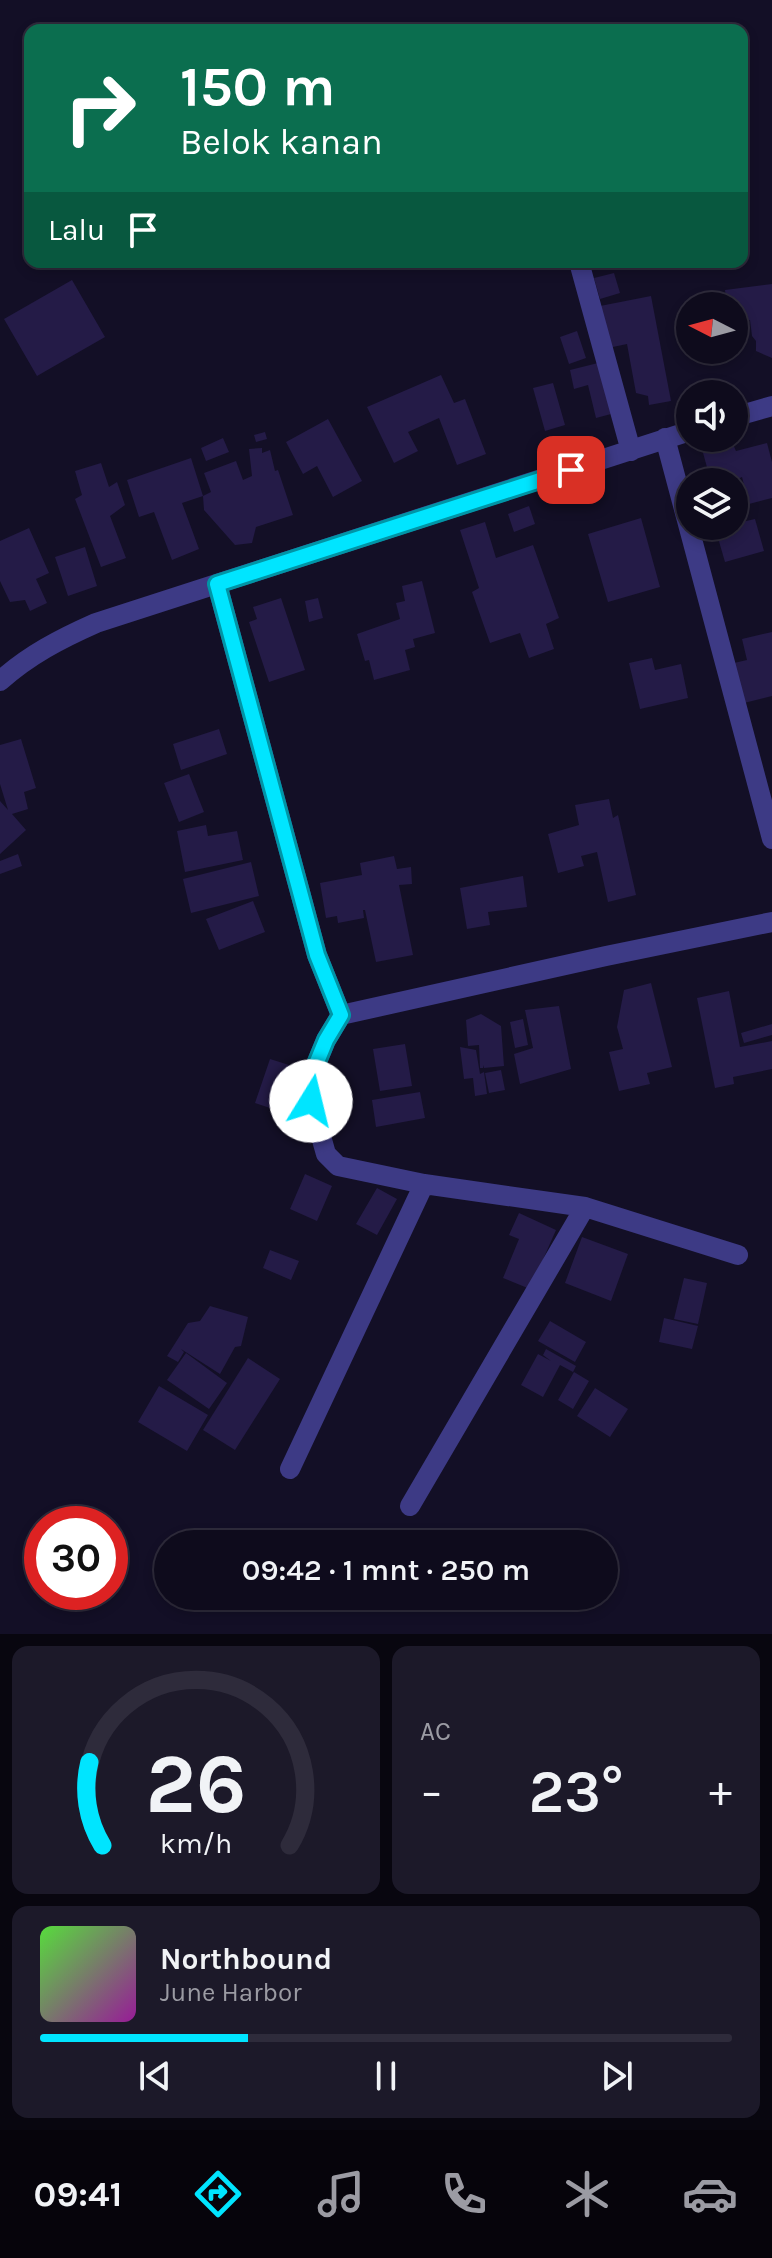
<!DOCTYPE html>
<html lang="id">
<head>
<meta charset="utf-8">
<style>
	:root { --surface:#0e0b1c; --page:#1c1929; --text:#f1f3f6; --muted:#9b9ba3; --line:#2e2b3b; --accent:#00e5ff }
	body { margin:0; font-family:Karla,sans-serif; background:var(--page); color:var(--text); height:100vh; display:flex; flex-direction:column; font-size:30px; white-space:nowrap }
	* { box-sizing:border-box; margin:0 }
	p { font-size:26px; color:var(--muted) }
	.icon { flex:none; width:44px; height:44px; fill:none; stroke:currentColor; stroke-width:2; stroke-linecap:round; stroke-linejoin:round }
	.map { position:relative; height:1634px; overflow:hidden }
	.details { display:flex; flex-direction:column; gap:12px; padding:12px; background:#08060f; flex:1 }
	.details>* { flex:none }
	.banner { position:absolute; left:24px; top:24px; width:724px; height:244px; border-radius:16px; box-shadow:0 4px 12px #0003,0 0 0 2px var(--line); background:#0b6e4f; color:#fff; overflow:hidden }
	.needle { width:52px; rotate:276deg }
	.tools { position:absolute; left:676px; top:292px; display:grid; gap:16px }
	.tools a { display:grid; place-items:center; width:72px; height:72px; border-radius:50%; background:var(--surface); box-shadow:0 4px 12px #0003,0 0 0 2px var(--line); font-size:40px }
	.speed { position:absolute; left:24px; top:1506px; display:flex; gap:16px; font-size:40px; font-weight:700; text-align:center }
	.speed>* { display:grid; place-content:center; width:104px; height:104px; border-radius:50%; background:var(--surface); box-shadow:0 4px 12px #0003,0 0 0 2px var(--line); line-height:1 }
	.speed .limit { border:12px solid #d22; background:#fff; color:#111 }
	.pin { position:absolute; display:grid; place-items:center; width:68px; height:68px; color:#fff; margin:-34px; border-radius:16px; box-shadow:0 4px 12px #0006 }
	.me { position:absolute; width:88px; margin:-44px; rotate:9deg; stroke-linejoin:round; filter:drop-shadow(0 0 6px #0008) }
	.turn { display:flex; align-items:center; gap:28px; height:168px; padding:0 24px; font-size:36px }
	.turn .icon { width:104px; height:104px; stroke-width:2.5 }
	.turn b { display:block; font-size:56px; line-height:68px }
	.then { display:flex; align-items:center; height:76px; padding:0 24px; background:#0003; gap:16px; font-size:30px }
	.big { font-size:60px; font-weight:600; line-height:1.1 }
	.details .card { flex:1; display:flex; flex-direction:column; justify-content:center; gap:12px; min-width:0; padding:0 28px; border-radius:16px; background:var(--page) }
	.details .dial { align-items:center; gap:0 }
	.dial svg { height:208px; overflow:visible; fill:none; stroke:var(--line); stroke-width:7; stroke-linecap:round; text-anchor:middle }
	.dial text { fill:var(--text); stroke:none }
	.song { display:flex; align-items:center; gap:24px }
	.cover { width:96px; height:96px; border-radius:12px; background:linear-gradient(135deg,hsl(110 70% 55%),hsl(300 70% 35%)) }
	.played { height:8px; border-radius:4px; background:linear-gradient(90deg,var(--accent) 30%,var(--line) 30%) }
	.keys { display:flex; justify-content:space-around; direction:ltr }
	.heat { display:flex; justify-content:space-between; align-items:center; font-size:44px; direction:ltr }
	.details .tiles { flex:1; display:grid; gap:12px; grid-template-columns:1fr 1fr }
	.card:last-child { grid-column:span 2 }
	.trip { position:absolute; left:154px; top:1530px; width:464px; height:80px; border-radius:40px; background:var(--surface); box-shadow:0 4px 12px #0003,0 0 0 2px var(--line); font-weight:600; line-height:80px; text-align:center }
	.tab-bar { display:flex; height:128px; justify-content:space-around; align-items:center; background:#06040b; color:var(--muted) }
	.tab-bar .icon { width:56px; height:56px }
	.tab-bar .selected { color:var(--accent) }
	.tab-bar b { font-size:36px; color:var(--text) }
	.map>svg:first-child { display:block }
</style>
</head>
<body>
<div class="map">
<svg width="772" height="1634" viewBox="0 0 772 1634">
	<rect width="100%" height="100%" fill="#130f26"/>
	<!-- building -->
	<path fill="#241b47" d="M 614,273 L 620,293 L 600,299 L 594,278 Z
		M 72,280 L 105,337 L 37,376 L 4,319 Z
		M 772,284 L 772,358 L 756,351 L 756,341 L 752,336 L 750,320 L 734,322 L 734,306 L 727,306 L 725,290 Z
		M 651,296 L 671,401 L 649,405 L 648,396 L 636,393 L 627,344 L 608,348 L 600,306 Z
		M 577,331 L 586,358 L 569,364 L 560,337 Z
		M 598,363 L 611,414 L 596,418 L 588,385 L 574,389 L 570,370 Z
		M 441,375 L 454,403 L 465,399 L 486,454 L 457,465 L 439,418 L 408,432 L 418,451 L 394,463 L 367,407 Z
		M 553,383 L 565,425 L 545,431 L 533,388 Z
		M 328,419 L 362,481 L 333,497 L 317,466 L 303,474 L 286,442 Z
		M 265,432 L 267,439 L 256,442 L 254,435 Z
		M 223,438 L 229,452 L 206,461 L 201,448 Z
		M 731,440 L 736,451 L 767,443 L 772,462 L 772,498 L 749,504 L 742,477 L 731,482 L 711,482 L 702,449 Z
		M 262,448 L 262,453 L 270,450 L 275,471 L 278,470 L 293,515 L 256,527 L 252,543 L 235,545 L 204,510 L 203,496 L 211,492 L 204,473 L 236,461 L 243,480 L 252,476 L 249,449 Z
		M 191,458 L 203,496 L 182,503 L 199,549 L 172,560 L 154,512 L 139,517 L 127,480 Z
		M 101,463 L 109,487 L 117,482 L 125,505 L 110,516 L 126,558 L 101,567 L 75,499 L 82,495 L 75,471 Z
		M 734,494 L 742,522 L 755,519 L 764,551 L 725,562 L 716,531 L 725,528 L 725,526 L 734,526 Z
		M 529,506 L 535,524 L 514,532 L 508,514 Z
		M 641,518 L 660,587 L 608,602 L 588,534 Z
		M 485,522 L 496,558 L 533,545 L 559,618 L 546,624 L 554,649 L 529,658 L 520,633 L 490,643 L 472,592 L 479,588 L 460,530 Z
		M 29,528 L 49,573 L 36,579 L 47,603 L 30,611 L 25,600 L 10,602 L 0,581 L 0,541 Z
		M 85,547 L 97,586 L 68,596 L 55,557 Z
		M 422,581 L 435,633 L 413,639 L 415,647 L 405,650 L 410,670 L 374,680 L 369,660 L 365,661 L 357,634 L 400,619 L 396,603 L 405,601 L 402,586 Z
		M 281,598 L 305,670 L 269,682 L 249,622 L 257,619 L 253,607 Z
		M 318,598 L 323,618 L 309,622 L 305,601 Z
		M 772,632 L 772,696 L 744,703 L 734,663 L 747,660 L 742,639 Z
		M 652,658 L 655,670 L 681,664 L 688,698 L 640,709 L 629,663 Z
		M 219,729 L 227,754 L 181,770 L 173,744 Z
		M 21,739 L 36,788 L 24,792 L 28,809 L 12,814 L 26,830 L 0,854 L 0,801 L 8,810 L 0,784 L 0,745 Z
		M 189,774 L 204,812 L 179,822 L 164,783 Z
		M 609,799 L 613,818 L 618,815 L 636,895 L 608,902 L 597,852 L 581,856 L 584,866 L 558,873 L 548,834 L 579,825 L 575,805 Z
		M 206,825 L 208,836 L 237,831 L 243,860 L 185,872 L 177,831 Z
		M 18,854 L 22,866 L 0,874 L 0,861 Z
		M 394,856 L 397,869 L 411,867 L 412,884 L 399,885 L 413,955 L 376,962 L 365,910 L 363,910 L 364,918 L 338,923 L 337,916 L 326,918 L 320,883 L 362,875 L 360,863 Z
		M 251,862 L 259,896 L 191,913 L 183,879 Z
		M 523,876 L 527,907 L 488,912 L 490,925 L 467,929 L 460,888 Z
		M 253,901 L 265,932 L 219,950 L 206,919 Z
		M 651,983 L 672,1067 L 647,1073 L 650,1084 L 619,1091 L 609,1052 L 623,1049 L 617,1027 L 624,990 Z
		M 729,991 L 740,1047 L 772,1041 L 772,1069 L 733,1077 L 734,1084 L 715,1088 L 697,998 Z
		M 559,1006 L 571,1069 L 520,1084 L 514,1054 L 533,1048 L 525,1010 Z
		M 481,1014 L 501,1026 L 504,1066 L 484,1068 L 484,1065 L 483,1068 L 480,1068 L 479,1045 L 468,1046 L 466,1020 Z
		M 523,1019 L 528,1045 L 515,1048 L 510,1022 Z
		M 772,1024 L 772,1035 L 744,1043 L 741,1033 Z
		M 405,1044 L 412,1086 L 380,1091 L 373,1049 Z
		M 460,1047 L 476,1050 L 480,1074 L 484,1072 L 487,1094 L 475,1096 L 473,1078 L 464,1079 Z
		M 270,1059 L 308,1071 L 294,1116 L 255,1103 Z
		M 501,1070 L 505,1090 L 489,1093 L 485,1073 Z
		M 420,1092 L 425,1118 L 376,1127 L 372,1100 Z
		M 305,1174 L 332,1186 L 317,1221 L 290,1209 Z
		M 377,1188 L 397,1199 L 377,1235 L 356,1224 Z
		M 519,1213 L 556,1230 L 530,1289 L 503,1278 L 519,1239 L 509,1235 Z
		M 582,1237 L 628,1254 L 611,1301 L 565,1283 Z
		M 270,1250 L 299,1261 L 291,1280 L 263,1268 Z
		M 684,1278 L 707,1283 L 698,1324 L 674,1319 Z
		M 210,1306 L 248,1317 L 241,1346 L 235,1347 L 220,1374 L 181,1349 L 184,1352 L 178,1362 L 167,1356 L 188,1323 L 200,1321 Z
		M 664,1318 L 698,1326 L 692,1349 L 659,1342 Z
		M 550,1321 L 586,1342 L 575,1362 L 538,1341 Z
		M 546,1349 L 576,1366 L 573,1372 L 560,1365 L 543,1397 L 521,1385 L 538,1354 L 551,1361 L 543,1355 Z
		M 186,1353 L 227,1383 L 209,1409 L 167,1380 Z
		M 248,1358 L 280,1379 L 235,1450 L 203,1430 Z
		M 574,1372 L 589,1381 L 573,1409 L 558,1400 Z
		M 159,1386 L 208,1415 L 187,1451 L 138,1422 Z
		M 595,1388 L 628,1409 L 610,1437 L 577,1416 Z"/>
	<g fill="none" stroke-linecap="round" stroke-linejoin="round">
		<!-- street -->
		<path stroke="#3d3a85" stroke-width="20" d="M 579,262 L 631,451
			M 734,417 L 772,406
			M 665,438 L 772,839
			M 217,584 L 317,955 L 341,1015 L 326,1040 L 314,1069 L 311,1101 L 326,1154 L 338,1166 L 424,1184 L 585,1207 L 738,1255
			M 0,681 C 29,655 60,639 96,623 L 690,431
			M 341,1015 L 606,956 L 772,922
			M 290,1469 L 424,1184
			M 410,1506 L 585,1207"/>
	</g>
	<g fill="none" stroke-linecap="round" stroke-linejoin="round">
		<defs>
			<path id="route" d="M 311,1101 L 314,1069 L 326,1040 L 341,1015 L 317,955 L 217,584 L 571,470"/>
		</defs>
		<!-- route casing -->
		<use href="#route" stroke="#0095a6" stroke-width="20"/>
		<!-- route -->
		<use href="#route" stroke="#00e5ff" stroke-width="14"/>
	</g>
</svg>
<div class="tools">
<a><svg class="needle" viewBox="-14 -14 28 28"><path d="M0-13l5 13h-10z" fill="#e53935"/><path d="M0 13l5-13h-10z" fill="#9b9ba3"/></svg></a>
<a><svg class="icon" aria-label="sound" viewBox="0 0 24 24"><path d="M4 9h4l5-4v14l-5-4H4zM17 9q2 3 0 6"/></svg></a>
<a><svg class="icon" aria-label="layers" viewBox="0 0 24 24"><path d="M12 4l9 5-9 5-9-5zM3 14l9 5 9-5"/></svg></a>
</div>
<div class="speed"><div class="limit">30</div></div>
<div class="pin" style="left:571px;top:470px;background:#d93025"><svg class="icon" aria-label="arrive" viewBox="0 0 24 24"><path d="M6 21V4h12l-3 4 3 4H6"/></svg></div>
<svg class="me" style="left:311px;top:1101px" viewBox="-20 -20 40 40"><circle r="19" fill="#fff"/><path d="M0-13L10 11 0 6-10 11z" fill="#00e5ff"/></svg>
<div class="trip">09:42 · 1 mnt · 250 m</div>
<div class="banner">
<div class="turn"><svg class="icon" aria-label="right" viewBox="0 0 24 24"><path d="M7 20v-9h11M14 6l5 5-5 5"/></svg><div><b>150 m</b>Belok kanan</div></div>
<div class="then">Lalu<svg class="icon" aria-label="arrive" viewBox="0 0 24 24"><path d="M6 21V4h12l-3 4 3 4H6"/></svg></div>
</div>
</div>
<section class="details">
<div class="tiles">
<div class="card dial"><svg viewBox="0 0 100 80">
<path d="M14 69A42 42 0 1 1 86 69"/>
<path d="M14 69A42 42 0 0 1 9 37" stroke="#00e5ff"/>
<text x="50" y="56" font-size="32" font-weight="700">26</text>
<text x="50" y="72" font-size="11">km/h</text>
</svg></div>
<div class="card"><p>AC</p>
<div class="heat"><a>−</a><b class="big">23°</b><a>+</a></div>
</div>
<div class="card">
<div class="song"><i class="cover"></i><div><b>Northbound</b><p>June Harbor</p></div></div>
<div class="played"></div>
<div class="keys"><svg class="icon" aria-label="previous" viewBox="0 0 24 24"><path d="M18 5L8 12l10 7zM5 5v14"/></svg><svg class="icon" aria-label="pause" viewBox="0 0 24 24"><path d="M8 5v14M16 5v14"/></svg><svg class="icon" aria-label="next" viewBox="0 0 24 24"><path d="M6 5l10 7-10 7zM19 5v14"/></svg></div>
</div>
</div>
</section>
<nav class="tab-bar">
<b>09:41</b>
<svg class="icon selected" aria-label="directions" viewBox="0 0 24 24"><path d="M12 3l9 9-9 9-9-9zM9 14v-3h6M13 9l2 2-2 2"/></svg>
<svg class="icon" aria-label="music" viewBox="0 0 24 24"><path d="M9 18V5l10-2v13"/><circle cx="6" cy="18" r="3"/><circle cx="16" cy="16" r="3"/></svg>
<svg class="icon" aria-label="phone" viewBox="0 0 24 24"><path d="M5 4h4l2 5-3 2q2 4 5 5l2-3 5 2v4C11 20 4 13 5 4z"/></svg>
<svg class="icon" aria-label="climate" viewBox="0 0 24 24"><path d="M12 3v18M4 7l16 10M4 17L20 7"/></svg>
<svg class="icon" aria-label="car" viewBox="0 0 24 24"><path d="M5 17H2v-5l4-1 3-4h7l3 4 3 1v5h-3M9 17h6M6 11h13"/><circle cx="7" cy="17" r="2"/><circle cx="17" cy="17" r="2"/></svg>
</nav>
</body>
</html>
